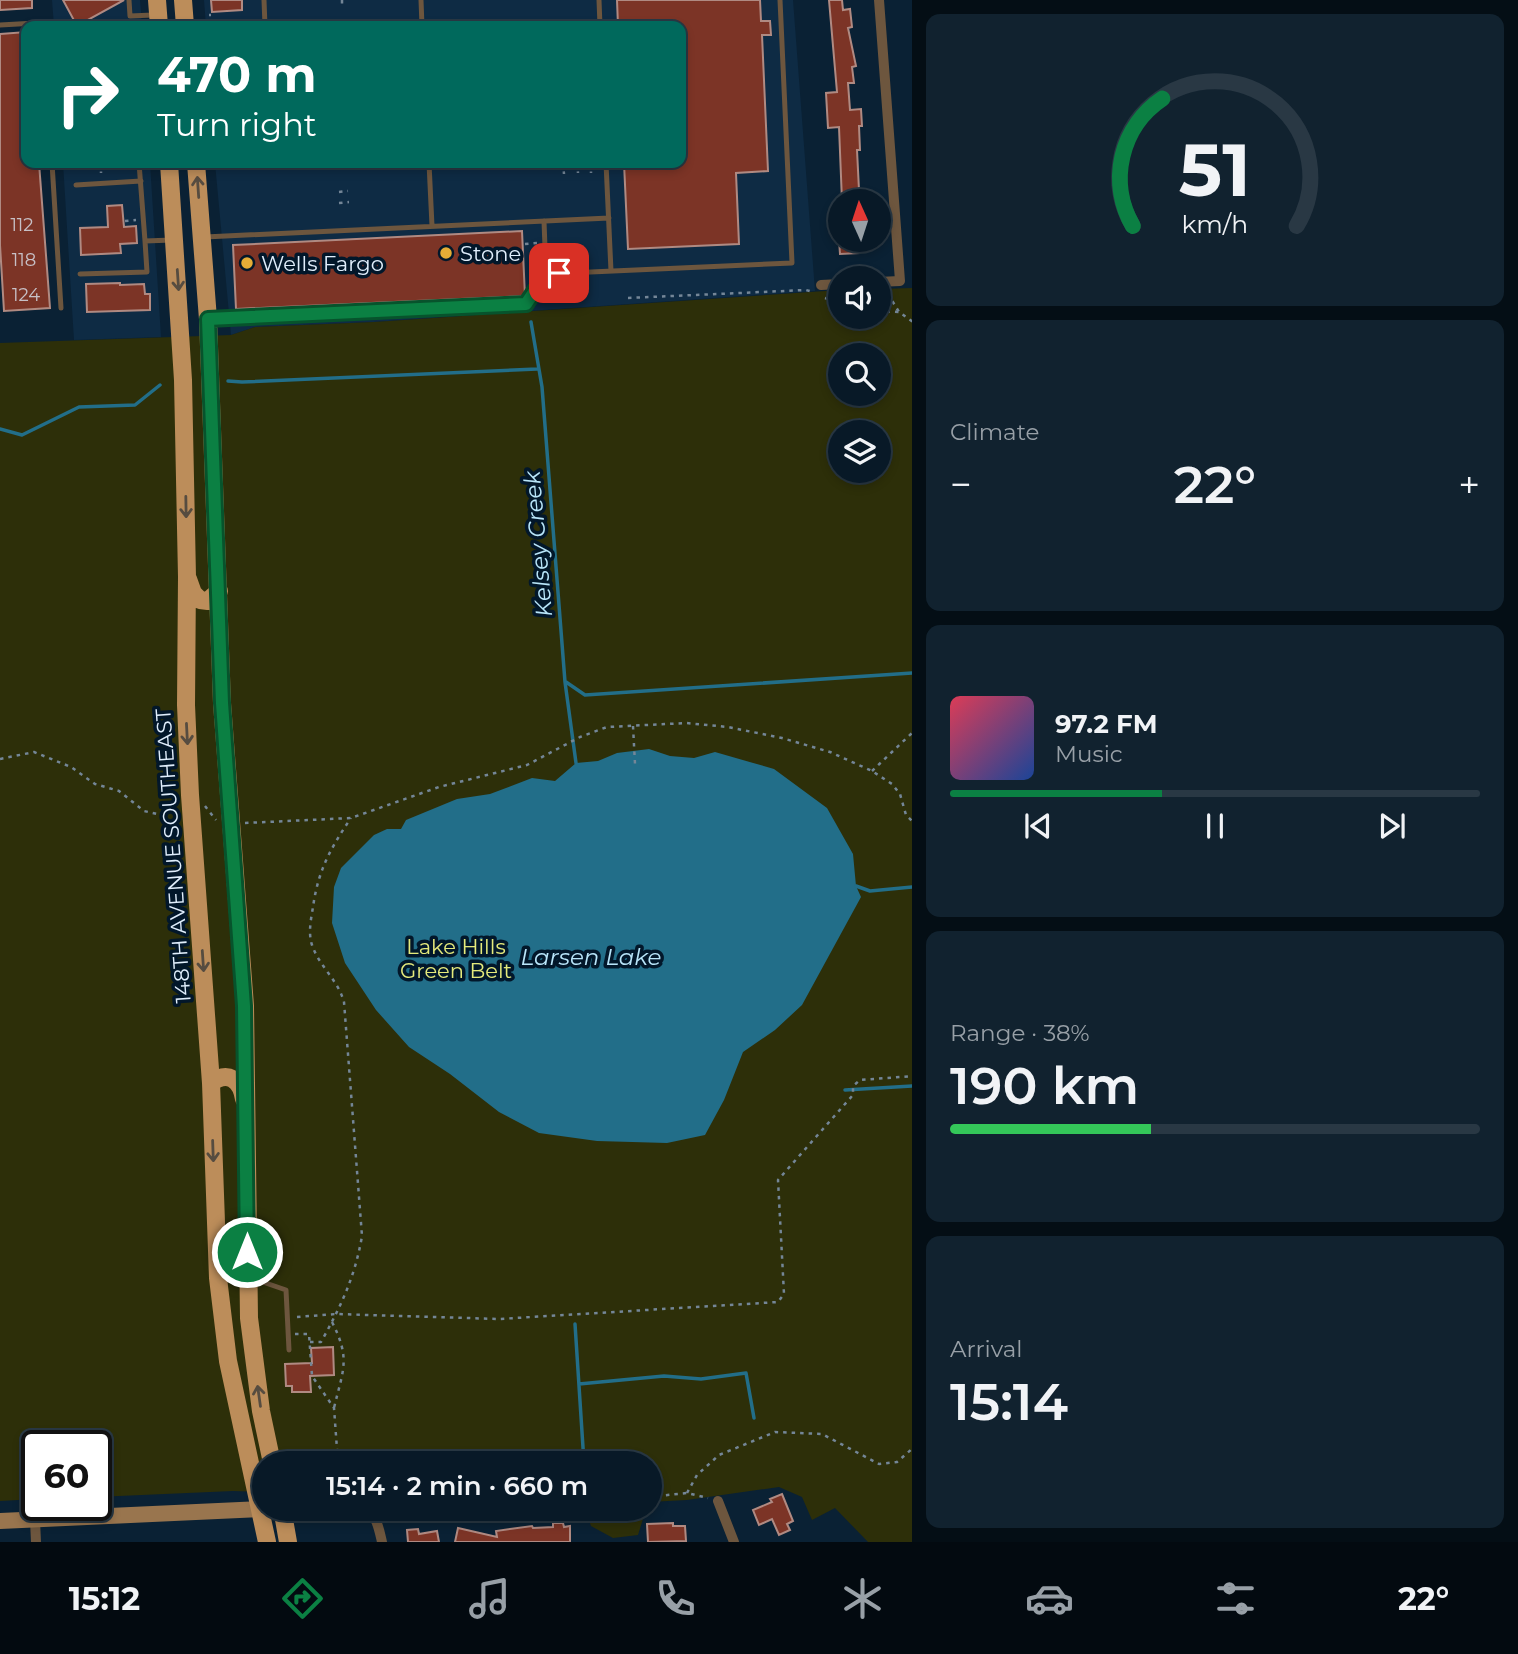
<!DOCTYPE html>
<html lang="en">
<head>
<meta charset="utf-8">
<style>
	:root { --surface:#081927; --page:#11222f; --text:#f1f3f6; --muted:#98a0a7; --line:#293844; --accent:#0b8043 }
	body { margin:0; font-family:Montserrat,sans-serif; background:var(--page); color:var(--text); height:100vh; display:flex; flex-direction:column; font-size:26px; white-space:nowrap }
	* { box-sizing:border-box; margin:0 }
	p { font-size:23px; color:var(--muted) }
	.icon { flex:none; width:38px; height:38px; fill:none; stroke:currentColor; stroke-width:2; stroke-linecap:round; stroke-linejoin:round }
	.map { position:relative; flex:1; overflow:hidden }
	.panel { display:flex; flex-direction:column; gap:14px; padding:14px; background:#040e15; width:606px }
	.panel>* { flex:none }
	.guide { position:absolute; left:21px; top:21px; width:665px; height:147px; border-radius:14px; box-shadow:0 4px 10px #0003,0 0 0 2px var(--line); background:#00695c; color:#fff; overflow:hidden }
	.needle { width:46px; rotate:357deg }
	.tools { position:absolute; left:828px; top:189px; display:grid; gap:14px }
	.tools a { display:grid; place-items:center; width:63px; height:63px; border-radius:50%; background:var(--surface); box-shadow:0 4px 10px #0003,0 0 0 2px var(--line); font-size:35px }
	.speed { position:absolute; left:21px; top:1430px; display:flex; gap:14px; font-size:35px; font-weight:700; text-align:center }
	.speed>* { display:grid; place-content:center; width:91px; height:91px; border-radius:50%; background:var(--surface); box-shadow:0 4px 10px #0003,0 0 0 2px var(--line); line-height:1 }
	.speed .limit { border:4px solid #111; border-radius:10px; background:#fff; color:#111 }
	.pin { position:absolute; display:grid; place-items:center; width:60px; height:60px; color:#fff; margin:-30px; border-radius:14px; box-shadow:0 4px 10px #0006 }
	.me { position:absolute; width:77px; margin:-38px; rotate:0deg; stroke-linejoin:round; filter:drop-shadow(0 0 5px #0008) }
	.turn { display:flex; align-items:center; gap:24px; height:147px; padding:0 21px; font-size:32px }
	.turn .icon { width:91px; height:91px; stroke-width:2.5 }
	.turn b { display:block; font-size:49px; line-height:60px }
	.big { font-size:52px; font-weight:600; line-height:1.1 }
	.panel .widget { flex:1; display:flex; flex-direction:column; justify-content:center; gap:10px; min-width:0; padding:0 24px; border-radius:14px; background:var(--page) }
	.panel .dial { align-items:center; gap:0 }
	.dial svg { height:182px; overflow:visible; fill:none; stroke:var(--line); stroke-width:7; stroke-linecap:round; text-anchor:middle }
	.dial text { fill:var(--text); stroke:none }
	.song { display:flex; align-items:center; gap:21px }
	.cover { width:84px; height:84px; border-radius:10px; background:linear-gradient(135deg,hsl(350 70% 55%),hsl(220 70% 35%)) }
	.played { height:7px; border-radius:4px; background:linear-gradient(90deg,var(--accent) 40%,var(--line) 40%) }
	.keys { display:flex; justify-content:space-around; direction:ltr }
	.heat { display:flex; justify-content:space-between; align-items:center; font-size:38px; direction:ltr }
	.charge { height:10px; border-radius:5px; background:linear-gradient(90deg,#34c759 38%,var(--line) 0) }
	.trip { position:absolute; left:252px; top:1451px; width:410px; height:70px; border-radius:35px; background:var(--surface); box-shadow:0 4px 10px #0003,0 0 0 2px var(--line); font-weight:600; line-height:70px; text-align:center }
	.tabs { display:flex; height:112px; justify-content:space-around; align-items:center; background:#030a10; color:var(--muted) }
	.tabs .icon { width:49px; height:49px }
	.tabs .active { color:var(--accent) }
	.tabs b { font-size:32px; color:var(--text) }
	main { display:flex; flex:1; min-height:0 }
	.map>svg:first-child { display:block }
</style>
</head>
<body>
<main>
<div class="map">
<svg width="913" height="1542" viewBox="0 0 913 1542">
	<rect width="100%" height="100%" fill="#0a2134"/>
	<!-- built -->
	<path fill="#0e2b44" d="M 52,0 L 140,0 L 142,26 L 54,26 Z
		M 204,0 L 793,0 L 815,291 L 374,322 L 255,327 L 231,335 L 215,163 L 681,163 L 681,26 L 206,26 Z
		M 63,163 L 150,163 L 161,337 L 74,340 Z"/>
	<!-- green -->
	<path fill="#2d2f09" fill-rule="evenodd" d="M 912,288 L 912,1542 L 868,1542 L 835,1508 L 812,1520 L 802,1497 L 779,1487 L 687,1500 L 649,1502 L 649,1463 L 264,1463 L 264,1492 L 233,1491 L 96,1497 L 96,1446 L 37,1446 L 37,1499 L 0,1501 L 0,343 L 231,335 L 255,327 L 374,322 L 840,290 L 840,317 L 878,317 L 879,289 ZM 840,355 L 878,355 L 878,394 L 840,394 ZM 840,432 L 878,432 L 878,471 L 840,471 Z
		M 585,1509 L 585,1508 L 646,1509 L 638,1535 L 613,1538 L 591,1526 Z"/>
	<!-- water -->
	<path fill="#226e89" d="M 649,749 L 670,756 L 694,758 L 715,752 L 774,769 L 827,808 L 853,854 L 856,886 L 861,897 L 802,1005 L 775,1030 L 743,1052 L 724,1100 L 705,1135 L 667,1143 L 597,1141 L 539,1133 L 499,1112 L 450,1074 L 409,1047 L 376,1010 L 345,963 L 332,923 L 334,887 L 341,868 L 374,835 L 387,829 L 401,829 L 406,820 L 457,799 L 490,794 L 532,778 L 555,781 L 576,763 L 598,761 L 617,753 Z"/>
	<g fill="none" stroke-linecap="round" stroke-linejoin="round">
		<!-- stream -->
		<path stroke="#226e89" stroke-width="3.5" d="M 531,322 L 542,387 L 565,682 L 576,763
			M 228,381 L 242,382 L 537,369
			M 0,429 L 22,435 L 79,407 L 135,405 L 160,385
			M 566,682 L 585,695 L 913,673
			M 856,886 L 870,891 L 913,887
			M 845,1090 L 913,1086
			M 575,1324 L 584,1463
			M 579,1384 L 664,1376 L 701,1379 L 746,1373 L 754,1418
			M 398,1521 L 513,1513"/>
	</g>
	<!-- building -->
	<path fill="#7c3426" stroke="#b08a82" stroke-width="2" d="M 0,0 L 32,0 L 32,8 L 0,10 Z
		M 63,0 L 124,0 L 77,26 Z
		M 211,0 L 242,0 L 242,10 L 212,12 Z
		M 617,0 L 760,0 L 761,21 L 770,21 L 771,35 L 762,35 L 768,171 L 736,173 L 739,244 L 628,249 L 624,163 L 681,163 L 681,26 L 618,26 Z
		M 829,0 L 842,0 L 843,10 L 850,9 L 852,27 L 848,28 L 856,66 L 852,67 L 854,83 L 848,83 L 850,110 L 861,109 L 862,126 L 859,126 L 860,150 L 857,150 L 859,190 L 863,190 L 864,201 L 842,201 L 839,127 L 828,128 L 826,93 L 837,92 Z
		M 26,32 L 26,163 L 39,163 L 50,308 L 4,311 L 0,245 L 0,34 Z
		M 122,205 L 124,227 L 136,226 L 137,243 L 120,244 L 121,253 L 81,255 L 80,228 L 108,227 L 107,206 Z
		M 522,231 L 525,296 L 236,309 L 233,245 Z
		M 839,240 L 858,240 L 859,253 L 840,254 Z
		M 120,283 L 120,285 L 144,284 L 145,294 L 150,294 L 150,310 L 87,312 L 86,284 Z
		M 333,1347 L 334,1375 L 310,1376 L 311,1392 L 292,1392 L 292,1386 L 286,1386 L 285,1364 L 312,1363 L 311,1348 Z
		M 782,1494 L 793,1521 L 787,1524 L 790,1530 L 779,1535 L 772,1519 L 759,1525 L 753,1510 L 772,1502 L 770,1499 Z
		M 553,1523 L 563,1523 L 564,1527 L 570,1526 L 570,1542 L 455,1542 L 458,1528 L 497,1537 L 496,1531 L 532,1526 L 533,1528 L 553,1527 Z
		M 673,1523 L 673,1526 L 685,1526 L 686,1541 L 648,1542 L 647,1524 Z
		M 418,1529 L 419,1534 L 437,1531 L 439,1542 L 408,1542 L 407,1530 Z"/>
	<g fill="none" stroke-linecap="round" stroke-linejoin="round">
		<!-- path -->
		<path stroke="#748697" stroke-width="2.5" stroke-dasharray="3.5 5" stroke-linecap="butt" d="M 342,0 L 342,7
			M 209,15 L 211,15
			M 245,23 L 245,26
			M 101,163 L 101,173
			M 563,163 L 564,174
			M 577,163 L 578,173
			M 591,163 L 591,173
			M 339,192 L 348,191
			M 339,203 L 349,202
			M 125,221 L 136,220
			M 525,244 L 537,243
			M 888,294 L 899,312 L 913,322
			M 628,298 L 806,290 L 813,292
			M 825,298 L 840,303
			M 878,311 L 899,312
			M 633,726 L 635,764
			M 0,759 L 34,752 L 71,767 L 95,784 L 119,791 L 144,811 L 157,814 L 175,809
			M 872,771 L 913,732
			M 205,806 L 216,820
			M 245,823 L 351,818 L 439,787 L 527,765 L 580,737 L 607,727 L 686,723 L 728,727 L 782,738 L 830,752 L 872,771 L 892,784 L 900,794 L 906,815 L 913,822
			M 297,1317 L 336,1314 L 499,1319 L 778,1302 L 784,1294 L 778,1180 L 853,1095 L 853,1086 L 860,1080 L 913,1076
			M 332,1322 C 351,1359 343,1370 334,1408
			M 295,1334 L 309,1334 L 312,1376 L 334,1408 L 338,1463
			M 310,1342 L 321,1342 C 341,1306 355,1277 362,1236 L 344,1002 C 338,980 319,966 312,945 C 308,933 311,919 313,907 C 318,871 330,849 351,818
			M 687,1493 L 697,1475 L 719,1455 L 775,1432 L 822,1434 L 879,1464 L 897,1462 L 913,1448
			M 649,1497 L 687,1493 L 708,1498"/>
		<!-- lane -->
		<path stroke="#6d563e" stroke-width="5" d="M 129,0 L 130,16 L 153,15
			M 264,0 L 265,26
			M 421,0 L 422,26
			M 599,0 L 600,26
			M 0,25 L 36,23 L 40,26
			M 52,163 L 61,308
			M 139,163 L 145,241
			M 429,163 L 432,226
			M 606,163 L 611,271
			M 76,185 L 141,181
			M 544,221 L 546,274
			M 205,237 L 609,218
			M 80,274 L 147,272 L 145,241 L 172,240
			M 209,319 L 526,304 L 546,274 L 792,263 L 780,0
			M 250,1280 L 257,1280 L 286,1290 L 289,1350"/>
		<!-- street -->
		<path stroke="#6d563e" stroke-width="10" d="M 878,282 L 900,281 L 879,0
			M 821,285 L 840,284
			M 718,1501 L 734,1542
			M 364,1508 C 377,1515 379,1529 382,1542
			M 35,1520 L 36,1542"/>
		<!-- secondary -->
		<path stroke="#99754e" stroke-width="16" d="M 0,1521 L 261,1509"/>
		<!-- primary -->
		<path stroke="#bc8d5a" stroke-width="18" d="M 157,0 L 159,26
			M 183,0 L 185,26
			M 169,163 L 183,380 L 187,577 L 186,705 L 190,795 L 211,1083 L 218,1278 L 228,1361 L 267,1542
			M 196,163 L 208,319 L 222,703 L 245,1006 L 249,1318 L 261,1411 L 272,1463
			M 188,579 L 193,593 L 200,600 L 208,601 L 219,591
			M 211,1083 C 228,1070 241,1080 244,1099
			M 282,1508 L 288,1542"/>
	</g>
	<!-- one-way arrows -->
	<defs><path id="oneway-shaft" d="M-6 0H5M1.5-3L5.5 0L1.5 3" fill="none" stroke-width="1.6" stroke-linecap="round" stroke-linejoin="round" transform="scale(1.75)"/></defs>
	<g stroke="#564c40">
		<use href="#oneway-shaft" transform="translate(198 187) rotate(-94)"/>
		<use href="#oneway-shaft" transform="translate(178 280) rotate(86)"/>
		<use href="#oneway-shaft" transform="translate(186 507) rotate(89)"/>
		<use href="#oneway-shaft" transform="translate(187 734) rotate(87)"/>
		<use href="#oneway-shaft" transform="translate(203 961) rotate(86)"/>
		<use href="#oneway-shaft" transform="translate(213 1151) rotate(88)"/>
		<use href="#oneway-shaft" transform="translate(259 1396) rotate(-98)"/>
	</g>
	<g fill="none" stroke-linecap="round" stroke-linejoin="round">
		<defs>
			<path id="route" d="M 247,1252 L 244,1006 L 222,703 L 208,319 L 526,304 L 546,274 L 559,273"/>
		</defs>
		<!-- route casing -->
		<use href="#route" stroke="#07532c" stroke-width="18"/>
		<!-- route -->
		<use href="#route" stroke="#0b8043" stroke-width="12"/>
	</g>
	<!-- markers -->
	<g fill="#e5ad36" stroke="#02172a" stroke-width="2.5">
		<circle cx="446" cy="253" r="7"/>
		<circle cx="247" cy="263" r="7"/>
	</g>
	<g text-anchor="middle" dominant-baseline="central" stroke-width="7" stroke-linejoin="round" paint-order="stroke">
		<!-- number labels -->
		<g font-size="18" fill="#c7c0c6">
			<text x="22" y="225">112</text>
			<text x="24" y="260">118</text>
			<text x="26" y="295">124</text>
		</g>
		<!-- poi labels -->
		<g font-size="21" fill="#e0eefc" stroke="#02172a" text-anchor="start">
			<text x="460" y="253">Stone</text>
			<text x="261" y="263">Wells Fargo</text>
		</g>
		<!-- street labels -->
		<g font-size="21" fill="#e0eefc" stroke="#02172a">
			<text transform="translate(173 856) rotate(-94)">148TH AVENUE SOUTHEAST</text>
		</g>
		<!-- park labels -->
		<g font-size="21" fill="#e5ea7c" stroke="#02172a">
			<text x="456" y="946">Lake Hills<tspan x="456" dy="24">Green Belt</tspan></text>
		</g>
		<!-- water labels -->
		<g font-size="23" font-style="italic" fill="#b9e6fa" stroke="#02172a">
			<text transform="translate(538 544) rotate(-95)">Kelsey Creek</text>
			<text x="591" y="957">Larsen Lake</text>
		</g>
	</g>
</svg>
<div class="tools">
<a><svg class="needle" viewBox="-14 -14 28 28"><path d="M0-13l5 13h-10z" fill="#e53935"/><path d="M0 13l5-13h-10z" fill="#98a0a7"/></svg></a>
<a><svg class="icon" aria-label="sound" viewBox="0 0 24 24"><path d="M4 9h4l5-4v14l-5-4H4zM17 9q2 3 0 6"/></svg></a>
<a><svg class="icon" aria-label="search" viewBox="0 0 24 24"><circle cx="10" cy="10" r="6"/><path d="M15 15l6 6"/></svg></a>
<a><svg class="icon" aria-label="layers" viewBox="0 0 24 24"><path d="M12 4l9 5-9 5-9-5zM3 14l9 5 9-5"/></svg></a>
</div>
<div class="speed"><div class="limit">60</div></div>
<div class="pin" style="left:559px;top:273px;background:#d93025"><svg class="icon" aria-label="arrive" viewBox="0 0 24 24"><path d="M6 21V4h12l-3 4 3 4H6"/></svg></div>
<svg class="me" style="left:247px;top:1252px" viewBox="-20 -20 40 40"><circle r="17" fill="#0b8043" stroke="#fff" stroke-width="3"/><path d="M0-11L8 9 0 5-8 9z" fill="#fff"/></svg>
<div class="trip">15:14 · 2 min · 660 m</div>
<div class="guide">
<div class="turn"><svg class="icon" aria-label="right" viewBox="0 0 24 24"><path d="M7 20v-9h11M14 6l5 5-5 5"/></svg><div><b>470 m</b>Turn right</div></div>
</div>
</div>
<section class="panel">
<div class="widget dial"><svg viewBox="0 0 100 80">
<path d="M14 69A42 42 0 1 1 86 69"/>
<path d="M14 69A42 42 0 0 1 27 13" stroke="#0b8043"/>
<text x="50" y="56" font-size="32" font-weight="700">51</text>
<text x="50" y="72" font-size="11">km/h</text>
</svg></div>
<div class="widget"><p>Climate</p>
<div class="heat"><a>−</a><b class="big">22°</b><a>+</a></div>
</div>
<div class="widget">
<div class="song"><i class="cover"></i><div><b>97.2 FM</b><p>Music</p></div></div>
<div class="played"></div>
<div class="keys"><svg class="icon" aria-label="previous" viewBox="0 0 24 24"><path d="M18 5L8 12l10 7zM5 5v14"/></svg><svg class="icon" aria-label="pause" viewBox="0 0 24 24"><path d="M8 5v14M16 5v14"/></svg><svg class="icon" aria-label="next" viewBox="0 0 24 24"><path d="M6 5l10 7-10 7zM19 5v14"/></svg></div>
</div>
<div class="widget"><p>Range · 38%</p><b class="big">190 km</b><div class="charge"></div></div>
<div class="widget"><p>Arrival</p><b class="big">15:14</b></div>
</section>
</main>
<nav class="tabs">
<b>15:12</b>
<svg class="icon active" aria-label="directions" viewBox="0 0 24 24"><path d="M12 3l9 9-9 9-9-9zM9 14v-3h6M13 9l2 2-2 2"/></svg>
<svg class="icon" aria-label="music" viewBox="0 0 24 24"><path d="M9 18V5l10-2v13"/><circle cx="6" cy="18" r="3"/><circle cx="16" cy="16" r="3"/></svg>
<svg class="icon" aria-label="phone" viewBox="0 0 24 24"><path d="M5 4h4l2 5-3 2q2 4 5 5l2-3 5 2v4C11 20 4 13 5 4z"/></svg>
<svg class="icon" aria-label="climate" viewBox="0 0 24 24"><path d="M12 3v18M4 7l16 10M4 17L20 7"/></svg>
<svg class="icon" aria-label="car" viewBox="0 0 24 24"><path d="M5 17H2v-5l4-1 3-4h7l3 4 3 1v5h-3M9 17h6M6 11h13"/><circle cx="7" cy="17" r="2"/><circle cx="17" cy="17" r="2"/></svg>
<svg class="icon" aria-label="filters" viewBox="0 0 24 24"><path d="M4 7h16M4 17h16"/><circle cx="9" cy="7" r="2"/><circle cx="15" cy="17" r="2"/></svg>
<b>22°</b>
</nav>
</body>
</html>
